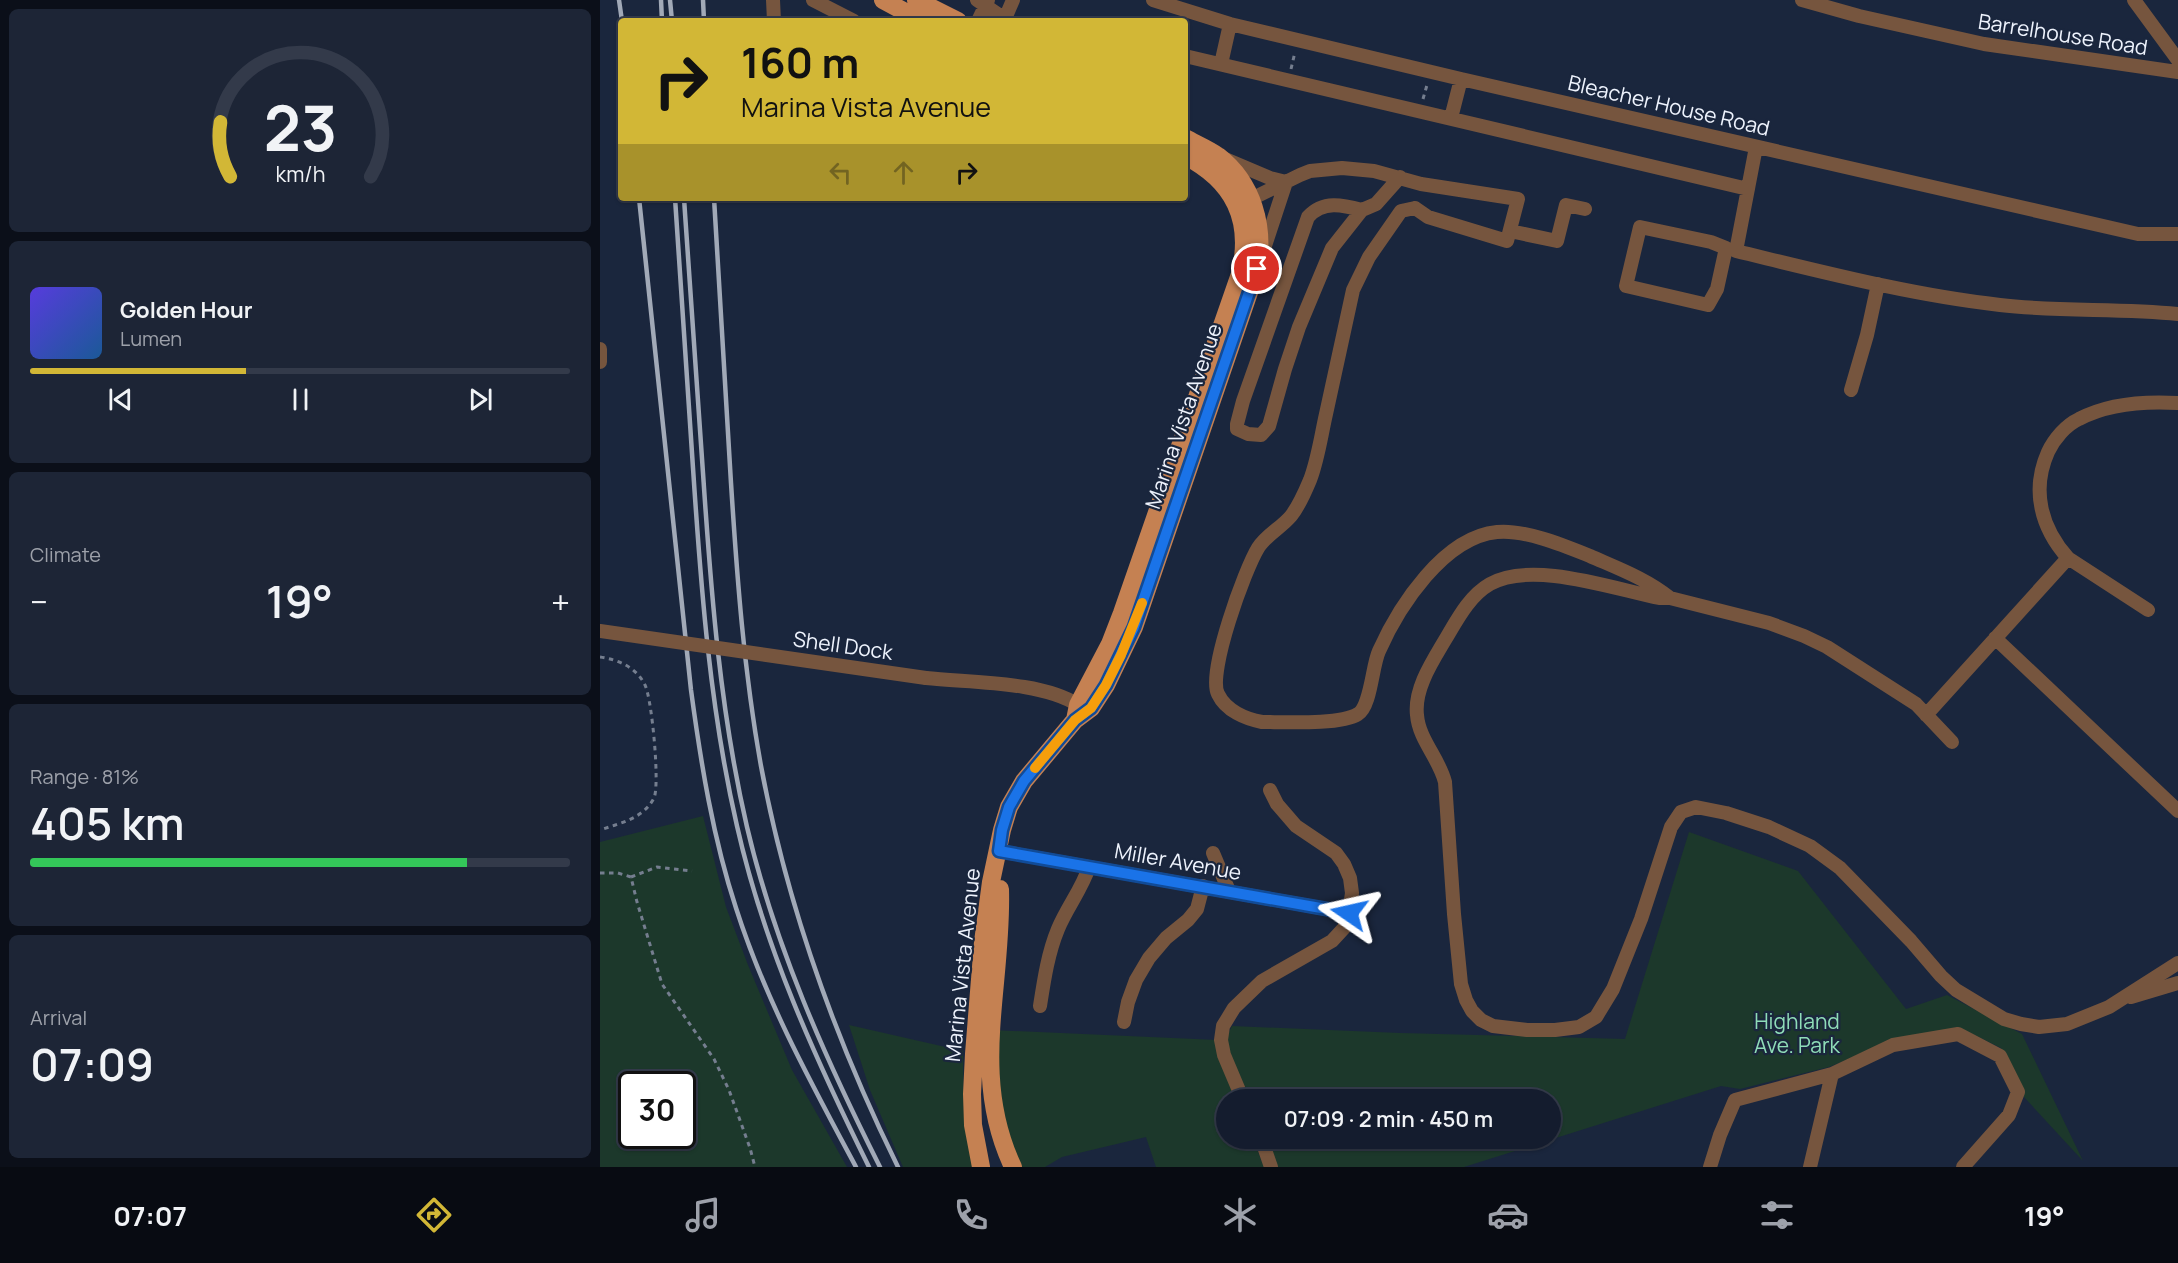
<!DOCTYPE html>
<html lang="en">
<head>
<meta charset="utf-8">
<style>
	:root { --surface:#141c2e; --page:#1d2536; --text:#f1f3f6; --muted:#9da1aa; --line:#333a4a; --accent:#d2b736 }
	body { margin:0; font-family:Manrope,sans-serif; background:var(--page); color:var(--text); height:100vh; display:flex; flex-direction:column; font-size:22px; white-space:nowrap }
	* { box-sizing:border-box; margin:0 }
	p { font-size:20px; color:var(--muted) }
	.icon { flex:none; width:33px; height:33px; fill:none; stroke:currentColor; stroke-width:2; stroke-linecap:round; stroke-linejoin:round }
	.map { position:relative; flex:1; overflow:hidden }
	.panel { display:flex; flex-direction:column; gap:9px; padding:9px; background:#0b0f19; width:600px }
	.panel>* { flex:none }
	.hud { position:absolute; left:18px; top:18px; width:570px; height:183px; border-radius:6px; box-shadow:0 2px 4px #0004,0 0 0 2px var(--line); background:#d2b736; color:#111; overflow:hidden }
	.speed { position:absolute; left:18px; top:1071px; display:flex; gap:12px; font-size:30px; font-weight:700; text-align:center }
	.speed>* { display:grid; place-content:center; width:78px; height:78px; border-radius:50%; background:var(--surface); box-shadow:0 2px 4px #0004,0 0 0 2px var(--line); line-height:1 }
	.speed .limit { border:3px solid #111; border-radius:9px; background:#fff; color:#111 }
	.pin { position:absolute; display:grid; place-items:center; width:51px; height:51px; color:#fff; margin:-26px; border:3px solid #fff; border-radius:50%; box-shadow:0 2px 6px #0007 }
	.me { position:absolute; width:66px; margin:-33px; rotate:281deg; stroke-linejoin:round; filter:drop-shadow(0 0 4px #0008) }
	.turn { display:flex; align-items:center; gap:21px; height:126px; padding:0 24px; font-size:27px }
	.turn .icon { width:78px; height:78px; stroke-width:2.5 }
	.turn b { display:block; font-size:42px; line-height:51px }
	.lanes { display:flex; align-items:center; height:57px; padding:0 24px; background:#0003; justify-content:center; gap:30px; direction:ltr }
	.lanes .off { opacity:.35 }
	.big { font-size:45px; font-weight:600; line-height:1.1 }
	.panel .card { flex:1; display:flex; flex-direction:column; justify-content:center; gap:9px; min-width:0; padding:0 21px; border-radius:9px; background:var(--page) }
	.panel .dial { align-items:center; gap:0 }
	.dial svg { height:156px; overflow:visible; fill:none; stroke:var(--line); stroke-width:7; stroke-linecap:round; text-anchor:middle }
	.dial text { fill:var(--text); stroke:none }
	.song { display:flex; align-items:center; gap:18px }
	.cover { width:72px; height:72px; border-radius:9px; background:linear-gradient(135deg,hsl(250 70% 55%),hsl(210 70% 35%)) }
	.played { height:6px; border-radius:3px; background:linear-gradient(90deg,var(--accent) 40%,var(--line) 40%) }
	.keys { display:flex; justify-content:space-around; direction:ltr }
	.heat { display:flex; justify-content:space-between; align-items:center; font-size:33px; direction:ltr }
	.charge { height:9px; border-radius:4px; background:linear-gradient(90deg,#34c759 81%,var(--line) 0) }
	.trip { position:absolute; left:616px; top:1089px; width:345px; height:60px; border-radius:30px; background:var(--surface); box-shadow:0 2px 4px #0004,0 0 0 2px var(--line); font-weight:600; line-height:60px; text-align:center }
	.tab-bar { display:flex; height:96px; justify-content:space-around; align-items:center; background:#080b12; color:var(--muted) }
	.tab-bar .icon { width:42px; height:42px }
	.tab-bar .selected { color:var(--accent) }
	.tab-bar b { font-size:27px; color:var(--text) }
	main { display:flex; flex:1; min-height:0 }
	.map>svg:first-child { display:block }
</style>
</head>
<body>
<main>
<section class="panel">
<div class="card dial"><svg viewBox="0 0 100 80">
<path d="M14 69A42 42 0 1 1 86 69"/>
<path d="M14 69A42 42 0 0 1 9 41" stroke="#d2b736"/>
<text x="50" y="56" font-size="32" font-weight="700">23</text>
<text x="50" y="72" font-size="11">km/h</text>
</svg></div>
<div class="card">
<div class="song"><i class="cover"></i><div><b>Golden Hour</b><p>Lumen</p></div></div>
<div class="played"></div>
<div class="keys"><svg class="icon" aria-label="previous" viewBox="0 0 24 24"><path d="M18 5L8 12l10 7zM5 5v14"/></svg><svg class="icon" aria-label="pause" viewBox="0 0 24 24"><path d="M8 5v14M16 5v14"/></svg><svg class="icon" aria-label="next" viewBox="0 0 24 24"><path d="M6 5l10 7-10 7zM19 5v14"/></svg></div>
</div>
<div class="card"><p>Climate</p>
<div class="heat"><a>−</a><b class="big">19°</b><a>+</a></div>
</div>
<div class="card"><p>Range · 81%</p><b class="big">405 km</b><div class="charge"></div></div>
<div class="card"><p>Arrival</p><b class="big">07:09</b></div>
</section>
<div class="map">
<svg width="1578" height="1167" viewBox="0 0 1578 1167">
	<rect width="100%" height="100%" fill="#1a263d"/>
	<!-- green -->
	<path fill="#1c382b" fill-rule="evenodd" d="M 103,816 L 126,907 L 148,965 L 192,1070 L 247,1167 L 0,1167 L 0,842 ZM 32,1084 L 82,1084 L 82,1136 L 32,1136 Z
		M 1089,832 L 1198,871 L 1306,1009 L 1347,995 L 1422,1034 L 1483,1161 L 1424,1097 L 1401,1048 L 1358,1027 L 1288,1043 L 1229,1067 L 1140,1089 L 1121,1086 L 864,1167 L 674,1167 L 664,1139 L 951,1138 L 951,1100 L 646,1099 L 625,1040 L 632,1026 L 800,1033 L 1025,1039 Z
		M 249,1025 L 363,1051 L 364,1116 L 373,1167 L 303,1167 L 270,1090 Z
		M 391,1030 L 617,1040 L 636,1099 L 627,1100 L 627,1138 L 653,1139 L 664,1167 L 556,1167 L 546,1137 L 462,1157 L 445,1167 L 420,1167 L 408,1156 Z"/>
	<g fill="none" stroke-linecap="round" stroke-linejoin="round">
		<!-- path -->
		<path stroke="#757e8f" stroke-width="3" stroke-dasharray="4.5 4.5" stroke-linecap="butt" d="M 691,69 L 695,52
			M 823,99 L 827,85
			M 0,657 C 19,660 36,667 45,685 C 52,699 60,785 54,798 C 43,819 20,823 0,830
			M 0,873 L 18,873 L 31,877 L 37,902 L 62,984 L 114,1059 L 129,1090 L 150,1148 L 155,1167
			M 31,877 L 57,867 L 92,871"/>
		<!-- minor -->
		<path stroke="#76553e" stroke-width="14" d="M 173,0 L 174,21
			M 213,0 L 254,21
			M 377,0 L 405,19
			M 553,0 L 630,24 L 861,79 L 1538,234 L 1578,234
			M 1202,0 L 1259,16 L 1384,44 L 1578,72
			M 1534,0 L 1578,60
			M 378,21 L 388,0
			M 404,21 L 413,0
			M 585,56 L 1148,189
			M 621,64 L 630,24
			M 851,118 L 861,79
			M 1156,147 L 1136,251 C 1223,272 1311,295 1400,305 C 1459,312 1519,308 1578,314
			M 625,159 L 670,178 L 686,182 L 663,252
			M 643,203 L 700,175 L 710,171 L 742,168 L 774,171 L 821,184 L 918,199 L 907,241 L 828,217 L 815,208
			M 815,208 L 801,211 L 769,257 L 753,290 C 744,331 735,373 726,414 C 721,436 718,459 710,480 C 705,492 699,506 691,516 C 681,528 666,535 658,548 C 645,569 607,673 618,694 C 626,711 646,719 662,722 C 684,722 741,725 758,714 C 771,706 772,666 779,651 C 799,606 844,537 897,532 C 924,529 965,546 990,556 C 1017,568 1047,579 1070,598
			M 762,210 C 743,205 723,200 708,217 L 643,401 L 637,424 L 637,429 L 648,434 L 661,435 L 669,426 L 685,369 L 699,327 L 732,248 L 762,210 L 776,204 L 800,177
			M 1040,227 L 1111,242 L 1126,248 L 1117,289 L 1108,305 L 1026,286 Z
			M 910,231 L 957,241 L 966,205 L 985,209
			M 0,349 L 0,362
			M 1251,390 L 1267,335 L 1278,284
			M 1548,610 L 1468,558 C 1441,528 1431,490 1448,452 C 1454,439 1466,425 1479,419 C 1509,403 1544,401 1578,403
			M 1395,638 L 1578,811
			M 326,678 C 371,683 441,681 478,705
			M 1326,715 L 1468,558
			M 1352,742 L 1316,704 L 1227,647 L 1204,636 L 1169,623 L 1070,598 L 1059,598 C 1014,589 932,560 890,584 C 869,596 857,620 845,640 C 832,662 814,689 817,715 C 819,740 839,758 845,782 L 854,914 L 861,984 L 866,1000 L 872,1011 L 881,1020 L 893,1026 L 927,1030 L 955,1030 L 979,1027 L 996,1017 L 1013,989 L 1041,919 L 1071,827 L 1081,812 L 1096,807 L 1126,813 L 1169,827 L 1210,846 L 1240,868 L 1311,941 L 1341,976 L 1356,990 L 1404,1019 L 1421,1024 L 1439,1027 L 1467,1024 L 1509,1007 L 1578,963
			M 399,851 L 749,913
			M 613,853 L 629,891
			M 1531,997 L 1578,983
			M 440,1006 C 444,980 448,953 458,929 C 467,907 482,889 489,867
			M 524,1022 L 528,1002 L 536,980 L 549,958 L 566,938 L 588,920 L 597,909 L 603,886
			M 643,1100 L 624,1055 L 621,1040 L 623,1026 L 634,1008 L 662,981 L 732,941 L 744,928 L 749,913 L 752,893 L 750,878 L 744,864 L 736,853 L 696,826 L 677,804 L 670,790
			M 661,1138 L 671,1167
			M 1110,1167 L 1120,1135 L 1135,1100 L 1232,1074 L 1293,1045 L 1358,1034 L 1400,1056 L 1418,1092 L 1409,1115 L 1363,1167
			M 1210,1167 L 1232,1074"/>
		<!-- major -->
		<path stroke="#c58152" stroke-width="18" d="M 283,0 L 322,21
			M 316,0 L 358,21
			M 475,720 L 478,705 L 510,644 L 522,613 L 640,274 C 653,220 634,181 585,156
			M 400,889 C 403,986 369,1074 413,1167
			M 381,1167 L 373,1125 L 372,1094 L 374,1054 L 383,942 L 391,882 L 402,830 L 409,807 L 424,781 L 475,720 L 491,708 L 506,685 L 534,627 L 657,269 C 665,227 653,183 618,156 C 608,149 596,144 585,138"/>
		<!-- rail -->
		<path stroke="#a1a9b7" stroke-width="4.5" d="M 19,0 L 22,21
			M 61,0 L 62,21
			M 70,0 L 72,21
			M 103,0 L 104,21
			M 39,198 L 91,690 C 101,764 113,838 136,908 C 165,999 211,1083 256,1167
			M 75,198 C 81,288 87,378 93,468 C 101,589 110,709 137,826 C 164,946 215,1058 269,1167
			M 84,198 C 90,290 97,382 103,473 C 111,592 120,711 147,827 C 175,946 225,1058 280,1167
			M 114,198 C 119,293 125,388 131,483 C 137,577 144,672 161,766 C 187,905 236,1041 298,1167"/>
		<!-- minor-bridge -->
		<path stroke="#76553e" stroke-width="14" d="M 0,631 L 326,678"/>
	</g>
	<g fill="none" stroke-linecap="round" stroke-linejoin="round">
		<defs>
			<path id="route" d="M 657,269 L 534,627 L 506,685 L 491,708 L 475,720 L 424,781 L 409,807 L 402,830 L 399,851 L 749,913"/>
		</defs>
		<!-- route casing -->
		<use href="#route" stroke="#114b97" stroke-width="15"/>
		<!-- route -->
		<use href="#route" stroke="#1a73e8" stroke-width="10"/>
		<!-- slow -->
		<path stroke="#f59e0b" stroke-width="10" d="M 435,768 L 475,720 L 491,708 L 506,685 L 521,655 L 542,603"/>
	</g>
	<g text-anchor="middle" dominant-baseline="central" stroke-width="4.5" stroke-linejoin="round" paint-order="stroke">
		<!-- street labels -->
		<g font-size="21" fill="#eef3fd" stroke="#1a263d">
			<text transform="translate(1463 34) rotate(9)">Barrelhouse Road</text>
			<text transform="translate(1069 105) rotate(13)">Bleacher House Road</text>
			<text transform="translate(583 416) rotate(-71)">Marina Vista Avenue</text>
			<text transform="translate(243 645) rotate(8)">Shell Dock</text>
			<text transform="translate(578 861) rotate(10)">Miller Avenue</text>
			<text transform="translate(362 965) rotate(-84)">Marina Vista Avenue</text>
		</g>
		<!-- park labels -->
		<g font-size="21" fill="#8fddb8" stroke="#1a263d">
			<text x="1197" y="1021">Highland<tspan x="1197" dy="24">Ave. Park</tspan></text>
		</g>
	</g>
</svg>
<div class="speed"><div class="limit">30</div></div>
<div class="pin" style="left:657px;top:269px;background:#d93025"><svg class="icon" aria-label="arrive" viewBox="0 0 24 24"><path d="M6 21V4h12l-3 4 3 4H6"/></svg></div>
<svg class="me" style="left:749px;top:913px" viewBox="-20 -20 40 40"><path d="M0-17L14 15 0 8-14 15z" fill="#1a73e8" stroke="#fff" stroke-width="4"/></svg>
<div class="trip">07:09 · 2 min · 450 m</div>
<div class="hud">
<div class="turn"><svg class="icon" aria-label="right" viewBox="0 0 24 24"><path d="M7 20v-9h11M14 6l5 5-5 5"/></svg><div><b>160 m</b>Marina Vista Avenue</div></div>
<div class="lanes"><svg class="icon off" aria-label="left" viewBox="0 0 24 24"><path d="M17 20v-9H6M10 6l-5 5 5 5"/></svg><svg class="icon off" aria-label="ahead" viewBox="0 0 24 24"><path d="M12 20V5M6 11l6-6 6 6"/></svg><svg class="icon" aria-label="right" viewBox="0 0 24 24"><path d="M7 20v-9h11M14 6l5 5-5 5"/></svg></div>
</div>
</div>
</main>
<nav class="tab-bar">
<b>07:07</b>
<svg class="icon selected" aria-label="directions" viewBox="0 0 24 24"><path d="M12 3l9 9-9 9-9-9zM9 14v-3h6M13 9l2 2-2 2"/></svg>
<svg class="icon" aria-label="music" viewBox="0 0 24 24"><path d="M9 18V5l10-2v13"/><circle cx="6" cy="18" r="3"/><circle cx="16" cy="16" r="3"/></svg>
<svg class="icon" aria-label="phone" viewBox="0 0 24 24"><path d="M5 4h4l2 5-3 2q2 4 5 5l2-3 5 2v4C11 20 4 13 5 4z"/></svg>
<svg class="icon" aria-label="climate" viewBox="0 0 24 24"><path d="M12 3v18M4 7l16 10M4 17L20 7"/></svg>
<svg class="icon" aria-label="car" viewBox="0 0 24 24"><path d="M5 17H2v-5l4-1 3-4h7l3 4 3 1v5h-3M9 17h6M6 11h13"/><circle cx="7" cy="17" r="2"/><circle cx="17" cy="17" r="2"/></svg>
<svg class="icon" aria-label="filters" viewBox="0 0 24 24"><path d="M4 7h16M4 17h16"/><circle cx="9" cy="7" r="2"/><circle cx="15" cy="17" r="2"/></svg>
<b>19°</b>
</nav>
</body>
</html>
